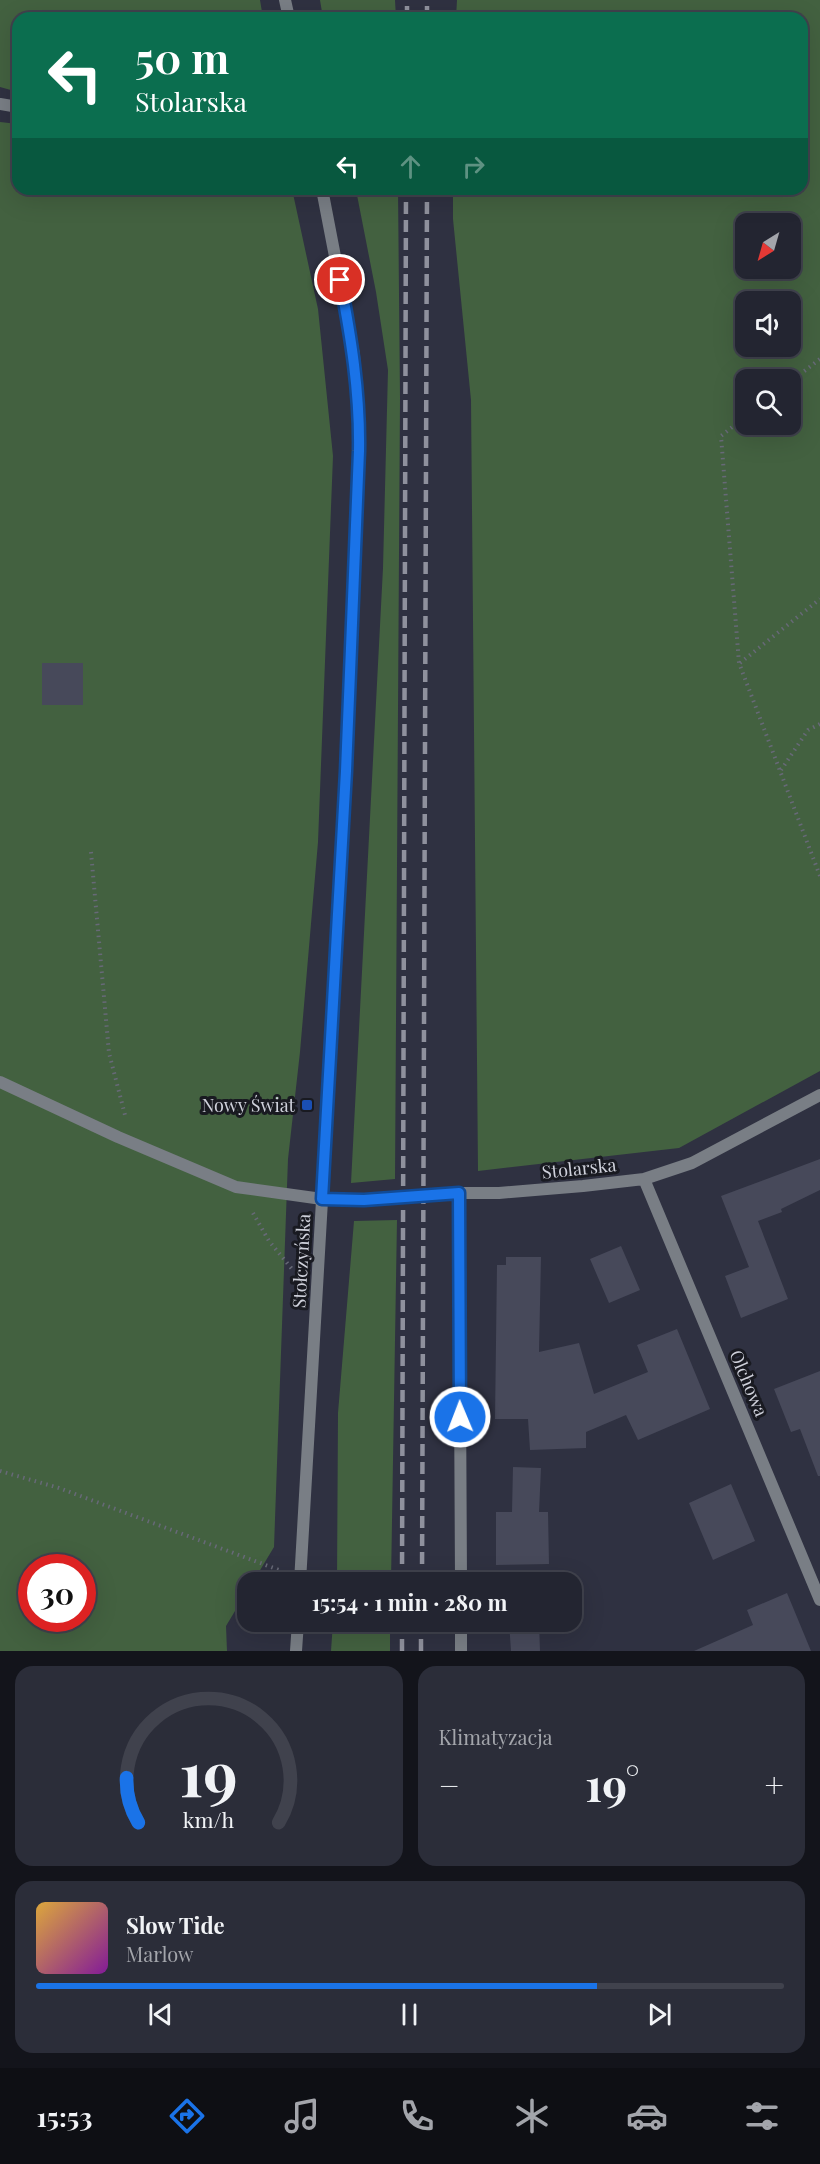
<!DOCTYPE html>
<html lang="pl">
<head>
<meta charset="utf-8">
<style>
	:root { --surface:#232531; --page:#2b2d39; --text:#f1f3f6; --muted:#a3a5ab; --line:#40424d; --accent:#1a73e8 }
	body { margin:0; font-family:"Playfair Display",serif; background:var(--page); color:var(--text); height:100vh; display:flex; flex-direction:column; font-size:22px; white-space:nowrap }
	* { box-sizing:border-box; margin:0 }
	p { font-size:20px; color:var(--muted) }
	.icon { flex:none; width:33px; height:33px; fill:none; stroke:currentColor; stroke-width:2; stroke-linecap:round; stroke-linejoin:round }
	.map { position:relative; height:1651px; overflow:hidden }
	.drawer { display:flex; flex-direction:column; gap:15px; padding:15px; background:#13141b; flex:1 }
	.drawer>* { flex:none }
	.hud { position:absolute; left:12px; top:12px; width:796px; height:183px; border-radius:18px; box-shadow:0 6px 24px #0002,0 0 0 2px var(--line); background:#0b6e4f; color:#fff; overflow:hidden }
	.needle { width:39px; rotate:217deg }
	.fabs { position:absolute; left:735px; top:213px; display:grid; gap:12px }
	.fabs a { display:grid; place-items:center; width:66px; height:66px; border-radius:12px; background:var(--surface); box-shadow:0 6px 24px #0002,0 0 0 2px var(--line); font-size:30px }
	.speed { position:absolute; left:18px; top:1554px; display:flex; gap:12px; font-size:30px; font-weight:700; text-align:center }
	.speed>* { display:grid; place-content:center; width:78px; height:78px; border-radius:50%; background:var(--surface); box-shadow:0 6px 24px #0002,0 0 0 2px var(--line); line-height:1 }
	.speed .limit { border:9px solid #d22; background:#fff; color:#111 }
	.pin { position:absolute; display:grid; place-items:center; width:51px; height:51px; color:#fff; margin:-26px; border:3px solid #fff; border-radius:50%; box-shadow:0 2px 6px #0007 }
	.me { position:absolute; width:66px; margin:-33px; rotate:359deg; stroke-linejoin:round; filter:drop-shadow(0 0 4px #0008) }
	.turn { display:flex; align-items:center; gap:21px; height:126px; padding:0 24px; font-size:27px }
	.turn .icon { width:78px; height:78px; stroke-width:2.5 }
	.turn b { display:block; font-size:42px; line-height:51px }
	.lanes { display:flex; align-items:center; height:57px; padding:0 24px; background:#0003; justify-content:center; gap:30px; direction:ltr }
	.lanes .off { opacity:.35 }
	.big { font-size:45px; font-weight:700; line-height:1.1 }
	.drawer .widget { flex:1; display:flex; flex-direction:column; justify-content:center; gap:9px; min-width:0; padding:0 21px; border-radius:18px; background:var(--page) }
	.drawer .dial { align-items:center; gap:0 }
	.dial svg { height:156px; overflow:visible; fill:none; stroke:var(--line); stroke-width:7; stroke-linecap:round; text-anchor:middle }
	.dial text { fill:var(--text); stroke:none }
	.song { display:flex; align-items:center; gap:18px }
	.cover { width:72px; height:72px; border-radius:9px; background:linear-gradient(135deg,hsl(40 70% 55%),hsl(290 70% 35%)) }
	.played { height:6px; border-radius:3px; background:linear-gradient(90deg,var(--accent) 75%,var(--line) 75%) }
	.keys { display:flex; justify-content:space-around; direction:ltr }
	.heat { display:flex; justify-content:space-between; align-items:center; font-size:33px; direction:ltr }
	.drawer .tiles { flex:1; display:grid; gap:15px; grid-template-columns:1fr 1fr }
	.widget:last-child { grid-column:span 2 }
	.trip { position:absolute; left:237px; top:1572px; width:345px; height:60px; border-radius:18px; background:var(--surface); box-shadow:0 6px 24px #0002,0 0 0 2px var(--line); font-weight:700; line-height:60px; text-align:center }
	.tab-bar { display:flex; height:96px; justify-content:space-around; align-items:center; background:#0e0f14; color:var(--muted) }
	.tab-bar .icon { width:42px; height:42px }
	.tab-bar .current { color:var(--accent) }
	.tab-bar b { font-size:27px; color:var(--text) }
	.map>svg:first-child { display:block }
</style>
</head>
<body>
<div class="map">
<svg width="820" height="1651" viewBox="0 0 820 1651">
	<rect width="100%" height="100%" fill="#2f3141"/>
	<!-- green -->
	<path fill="#436140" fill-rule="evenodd" d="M 0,0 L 260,0 L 263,18 L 18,18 L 18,92 L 0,87 Z
		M 320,0 L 395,0 L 396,18 L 323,18 Z
		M 457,0 L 820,0 L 820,1071 L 679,1148 L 478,1171 L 471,400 L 453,219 L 453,189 L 802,189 L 802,18 L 456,18 ZM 746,224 L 790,224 L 790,268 L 746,268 ZM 746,302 L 790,302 L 790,346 L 746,346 ZM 746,380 L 790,380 L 790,424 L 746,424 Z
		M 0,122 L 18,124 L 18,189 L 292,189 L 318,309 L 333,456 L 318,842 L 300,1052 L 288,1159 L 274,1547 L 253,1582 L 248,1582 L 247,1591 L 226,1626 L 227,1651 L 0,1651 ZM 32,1568 L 82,1568 L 82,1618 L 32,1618 Z
		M 358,189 L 398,189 L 400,398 L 395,1179 L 351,1183 L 383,568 L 388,370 L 376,292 L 357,195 Z
		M 397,1220 L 391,1582 L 337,1582 L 338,1413 L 354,1221 Z
		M 333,1622 L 390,1622 L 390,1651 L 331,1651 Z"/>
	<!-- building -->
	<path fill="#47495a" d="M 42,663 L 83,663 L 83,705 L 42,705 Z
		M 820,1159 L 820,1190 L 781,1209 L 782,1212 L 758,1221 L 788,1299 L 741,1318 L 725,1276 L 749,1267 L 721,1196 Z
		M 621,1246 L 640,1290 L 609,1303 L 590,1259 Z
		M 506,1257 L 541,1257 L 539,1352 L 579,1343 L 594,1394 L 648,1372 L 637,1345 L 677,1329 L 710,1409 L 638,1440 L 626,1415 L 586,1432 L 586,1448 L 530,1450 L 528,1419 L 495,1419 L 497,1265 L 506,1265 Z
		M 820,1371 L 820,1476 L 818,1476 L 800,1429 L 791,1432 L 774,1389 Z
		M 513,1467 L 541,1468 L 539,1512 L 548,1512 L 549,1564 L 496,1565 L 496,1512 L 512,1512 Z
		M 731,1484 L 755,1541 L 713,1560 L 689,1503 Z
		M 787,1593 L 811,1651 L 694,1651 L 753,1625 L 747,1610 Z
		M 509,1622 L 539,1622 L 540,1651 L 511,1651 Z"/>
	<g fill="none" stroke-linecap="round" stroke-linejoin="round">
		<!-- path -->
		<path stroke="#676977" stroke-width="4" stroke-dasharray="1.5 4.5" stroke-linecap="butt" d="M 790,382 L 820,359
			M 746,416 L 721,436 L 739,663 L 820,876
			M 740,663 L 820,599
			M 781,770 L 808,730 L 820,724
			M 91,852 L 109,1053 L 125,1115
			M 253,1213 L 269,1241 L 292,1269
			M 0,1471 L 59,1488 L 279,1570"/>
		<!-- service -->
		<path stroke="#797e85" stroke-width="12" d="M 0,104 L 18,107
			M 0,1082 L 118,1137 L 236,1187 L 322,1199"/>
		<!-- minor -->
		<path stroke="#797e85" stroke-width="12" d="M 644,1179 L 820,1600
			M 459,1193 L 461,1582
			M 322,1199 L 364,1200 L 459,1193 L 499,1193 L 583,1186 L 644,1179 L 692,1163 L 820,1095
			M 461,1622 L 461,1651"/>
		<!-- tertiary -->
		<path stroke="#797e85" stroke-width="12" d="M 285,0 L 289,18
			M 300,1582 L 335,975 L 347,749 L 359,433 L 354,355 L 322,189
			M 296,1651 L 298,1622"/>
		<!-- rail -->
		<path stroke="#8f919d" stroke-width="4.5" stroke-dasharray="12 6" stroke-linecap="butt" d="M 407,18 L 407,0
			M 427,18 L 427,0
			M 402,1582 L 406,189
			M 422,1582 L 427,189
			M 402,1651 L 402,1622
			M 421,1651 L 421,1622"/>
	</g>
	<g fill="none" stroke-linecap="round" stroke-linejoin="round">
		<defs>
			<path id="route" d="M 340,280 C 351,337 360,392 359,451 L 346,771 L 322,1199 L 364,1200 L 459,1193 L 460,1417"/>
		</defs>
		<!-- route casing -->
		<use href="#route" stroke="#114b97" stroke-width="15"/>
		<!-- route -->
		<use href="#route" stroke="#1a73e8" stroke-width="10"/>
	</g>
	<!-- markers -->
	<rect fill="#1a4fb4" stroke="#191a21" stroke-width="2" x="301" y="1099" width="12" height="12" rx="3"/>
	<g text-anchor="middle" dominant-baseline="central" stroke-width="6" stroke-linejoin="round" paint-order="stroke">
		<!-- poi labels -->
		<g font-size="18" fill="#cfd1db" stroke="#191a21" text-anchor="end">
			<text x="295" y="1105">Nowy Świat</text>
		</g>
		<!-- street labels -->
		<g font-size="18" fill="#cfd1db" stroke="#191a21">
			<text transform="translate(579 1168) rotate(-6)">Stolarska</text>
			<text transform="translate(301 1261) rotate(-87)">Stołczyńska</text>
			<text transform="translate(749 1383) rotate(67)">Olchowa</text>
		</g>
	</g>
</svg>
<div class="fabs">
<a><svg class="needle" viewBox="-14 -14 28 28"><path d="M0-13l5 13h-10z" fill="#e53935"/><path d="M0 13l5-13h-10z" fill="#a3a5ab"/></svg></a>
<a><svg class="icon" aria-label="sound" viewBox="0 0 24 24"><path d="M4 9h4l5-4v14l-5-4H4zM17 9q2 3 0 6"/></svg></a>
<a><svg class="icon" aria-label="search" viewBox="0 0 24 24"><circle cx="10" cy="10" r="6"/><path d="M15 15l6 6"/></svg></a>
</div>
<div class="speed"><div class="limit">30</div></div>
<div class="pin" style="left:340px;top:280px;background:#d93025"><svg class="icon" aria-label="arrive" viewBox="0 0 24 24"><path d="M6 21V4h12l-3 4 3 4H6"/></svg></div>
<svg class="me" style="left:460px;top:1417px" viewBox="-20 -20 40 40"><circle r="17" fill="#1a73e8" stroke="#fff" stroke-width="3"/><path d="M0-11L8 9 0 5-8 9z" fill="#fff"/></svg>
<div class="trip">15:54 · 1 min · 280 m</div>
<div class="hud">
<div class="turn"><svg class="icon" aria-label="left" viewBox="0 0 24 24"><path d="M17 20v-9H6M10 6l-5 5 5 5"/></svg><div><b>50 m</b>Stolarska</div></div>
<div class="lanes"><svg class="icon" aria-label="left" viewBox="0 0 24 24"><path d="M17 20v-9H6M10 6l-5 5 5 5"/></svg><svg class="icon off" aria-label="ahead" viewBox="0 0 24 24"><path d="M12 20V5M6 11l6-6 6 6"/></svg><svg class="icon off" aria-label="right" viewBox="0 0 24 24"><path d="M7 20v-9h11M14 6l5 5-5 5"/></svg></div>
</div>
</div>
<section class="drawer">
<div class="tiles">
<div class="widget dial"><svg viewBox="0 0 100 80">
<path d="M14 69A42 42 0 1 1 86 69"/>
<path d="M14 69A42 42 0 0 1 8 46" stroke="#1a73e8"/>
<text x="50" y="56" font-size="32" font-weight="700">19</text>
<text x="50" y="72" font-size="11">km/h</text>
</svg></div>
<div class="widget"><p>Klimatyzacja</p>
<div class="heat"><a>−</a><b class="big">19°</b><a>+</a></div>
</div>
<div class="widget">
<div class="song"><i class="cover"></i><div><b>Slow Tide</b><p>Marlow</p></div></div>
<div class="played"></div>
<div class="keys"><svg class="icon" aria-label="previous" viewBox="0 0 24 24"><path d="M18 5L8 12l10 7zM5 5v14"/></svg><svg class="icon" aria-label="pause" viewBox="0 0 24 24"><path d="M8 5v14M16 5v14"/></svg><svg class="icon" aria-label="next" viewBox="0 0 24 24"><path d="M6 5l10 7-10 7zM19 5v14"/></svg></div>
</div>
</div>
</section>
<nav class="tab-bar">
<b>15:53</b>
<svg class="icon current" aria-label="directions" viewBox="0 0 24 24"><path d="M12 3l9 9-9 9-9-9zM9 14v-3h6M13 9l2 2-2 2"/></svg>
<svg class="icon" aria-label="music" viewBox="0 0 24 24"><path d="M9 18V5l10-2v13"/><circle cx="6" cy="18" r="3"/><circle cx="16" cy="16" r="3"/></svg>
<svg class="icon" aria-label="phone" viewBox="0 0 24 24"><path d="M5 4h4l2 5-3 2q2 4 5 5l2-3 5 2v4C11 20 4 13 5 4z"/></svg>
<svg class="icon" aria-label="climate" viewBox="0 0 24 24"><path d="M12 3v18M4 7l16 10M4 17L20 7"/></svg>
<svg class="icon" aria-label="car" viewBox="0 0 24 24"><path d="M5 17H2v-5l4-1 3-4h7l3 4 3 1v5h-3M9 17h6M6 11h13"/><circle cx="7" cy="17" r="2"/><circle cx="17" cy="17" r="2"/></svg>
<svg class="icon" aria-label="filters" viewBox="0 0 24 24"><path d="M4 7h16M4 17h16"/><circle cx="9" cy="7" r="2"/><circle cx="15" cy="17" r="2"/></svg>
</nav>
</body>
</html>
